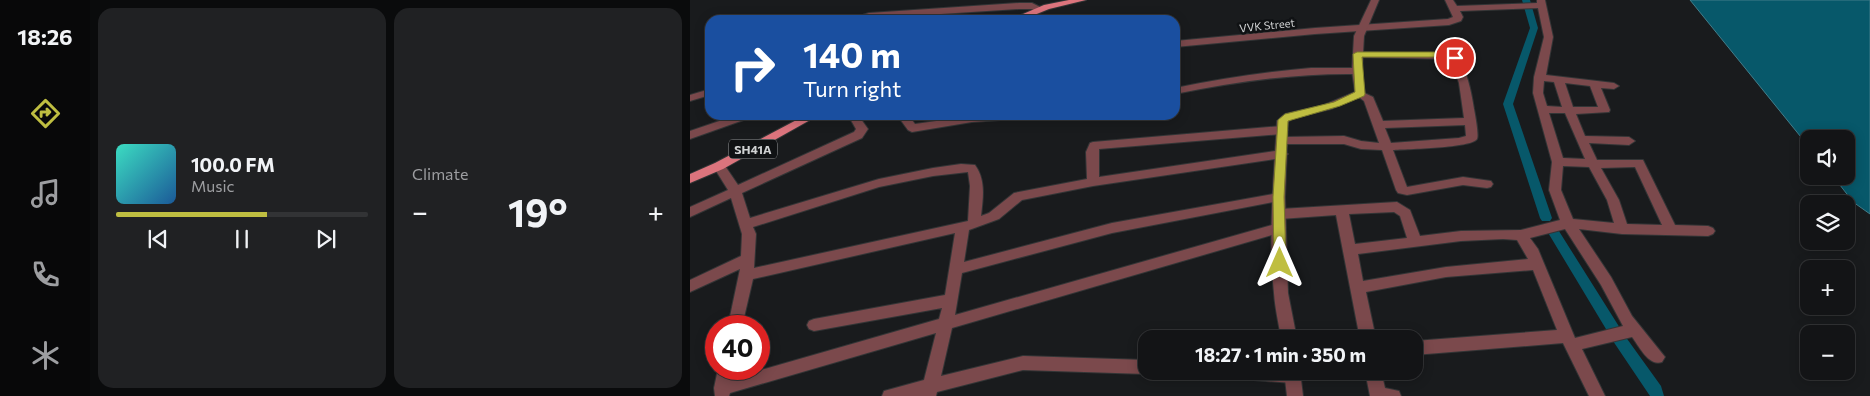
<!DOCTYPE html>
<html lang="en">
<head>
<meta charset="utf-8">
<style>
	:root { --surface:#131416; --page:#202123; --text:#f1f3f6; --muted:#9d9ea1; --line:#323335; --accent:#bfbe41 }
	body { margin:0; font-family:Commissioner,sans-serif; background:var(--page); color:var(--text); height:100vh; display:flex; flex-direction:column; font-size:19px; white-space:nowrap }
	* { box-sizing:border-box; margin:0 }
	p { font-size:16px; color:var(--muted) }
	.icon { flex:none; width:28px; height:28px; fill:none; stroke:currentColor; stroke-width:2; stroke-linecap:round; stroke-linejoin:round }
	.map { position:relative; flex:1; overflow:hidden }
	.sheet { display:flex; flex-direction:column; gap:8px; padding:8px; background:#0a0b0c; width:600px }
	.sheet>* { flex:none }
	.guide { position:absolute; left:15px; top:15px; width:475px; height:105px; border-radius:15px; box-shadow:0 2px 12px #0003,0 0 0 1px var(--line); background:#1a4fa0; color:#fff; overflow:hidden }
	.controls { position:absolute; left:1110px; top:130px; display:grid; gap:10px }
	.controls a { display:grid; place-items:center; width:55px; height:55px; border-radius:10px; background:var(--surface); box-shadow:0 2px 12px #0003,0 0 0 1px var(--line); font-size:25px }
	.speed { position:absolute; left:15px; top:315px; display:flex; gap:10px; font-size:25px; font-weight:700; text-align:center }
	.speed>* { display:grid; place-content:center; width:65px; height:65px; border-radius:50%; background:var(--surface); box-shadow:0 2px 12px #0003,0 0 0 1px var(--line); line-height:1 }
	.speed .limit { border:8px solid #d22; background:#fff; color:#111 }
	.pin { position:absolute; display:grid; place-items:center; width:42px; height:42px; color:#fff; margin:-21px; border:2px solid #fff; border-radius:50%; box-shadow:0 1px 5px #0007 }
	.me { position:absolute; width:55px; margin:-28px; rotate:0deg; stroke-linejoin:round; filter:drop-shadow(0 0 4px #0008) }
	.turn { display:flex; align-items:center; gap:18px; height:105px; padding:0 15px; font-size:22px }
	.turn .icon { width:65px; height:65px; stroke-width:2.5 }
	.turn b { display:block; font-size:35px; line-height:42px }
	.big { font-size:38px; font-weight:700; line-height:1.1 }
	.sheet .tile { flex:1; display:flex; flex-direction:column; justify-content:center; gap:8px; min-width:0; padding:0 18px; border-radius:15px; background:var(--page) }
	.song { display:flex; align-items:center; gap:15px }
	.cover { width:60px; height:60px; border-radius:8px; background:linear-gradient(135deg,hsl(170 70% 55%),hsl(210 70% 35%)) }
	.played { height:5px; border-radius:2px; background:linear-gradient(90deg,var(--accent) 60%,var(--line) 60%) }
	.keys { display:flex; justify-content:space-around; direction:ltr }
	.heat { display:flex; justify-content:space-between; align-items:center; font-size:28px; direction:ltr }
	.sheet .tiles { flex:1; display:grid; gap:8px; grid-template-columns:repeat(2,1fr) }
	.trip { position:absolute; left:448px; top:330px; width:285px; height:50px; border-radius:15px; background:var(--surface); box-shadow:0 2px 12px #0003,0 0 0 1px var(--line); font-weight:700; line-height:50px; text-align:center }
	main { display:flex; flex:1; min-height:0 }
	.tab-bar { display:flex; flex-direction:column; width:90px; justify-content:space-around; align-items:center; background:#080809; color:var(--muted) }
	.tab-bar .icon { width:35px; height:35px }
	.tab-bar .active { color:var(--accent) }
	.tab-bar b { font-size:22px; color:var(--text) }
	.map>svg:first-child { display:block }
</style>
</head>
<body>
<main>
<nav class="tab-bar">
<b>18:26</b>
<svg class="icon active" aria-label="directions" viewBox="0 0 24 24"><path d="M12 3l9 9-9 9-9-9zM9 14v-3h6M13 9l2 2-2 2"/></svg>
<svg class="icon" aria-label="music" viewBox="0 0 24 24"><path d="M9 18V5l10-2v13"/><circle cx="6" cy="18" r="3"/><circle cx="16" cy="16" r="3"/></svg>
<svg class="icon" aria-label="phone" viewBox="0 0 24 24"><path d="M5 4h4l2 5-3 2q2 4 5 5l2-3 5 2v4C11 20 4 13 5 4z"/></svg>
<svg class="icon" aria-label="climate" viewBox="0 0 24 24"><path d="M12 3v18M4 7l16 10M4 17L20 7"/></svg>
</nav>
<section class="sheet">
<div class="tiles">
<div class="tile">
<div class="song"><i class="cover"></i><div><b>100.0 FM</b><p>Music</p></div></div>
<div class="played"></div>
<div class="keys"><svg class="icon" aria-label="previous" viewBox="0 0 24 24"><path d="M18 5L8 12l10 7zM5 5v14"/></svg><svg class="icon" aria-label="pause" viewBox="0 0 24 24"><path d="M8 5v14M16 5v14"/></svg><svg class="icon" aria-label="next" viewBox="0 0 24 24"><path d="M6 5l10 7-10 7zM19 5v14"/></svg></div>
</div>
<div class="tile"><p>Climate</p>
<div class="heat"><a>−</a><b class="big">19°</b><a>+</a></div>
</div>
</div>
</section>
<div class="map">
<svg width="1180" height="396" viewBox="0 0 1180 396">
	<rect width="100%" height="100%" fill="#191b1d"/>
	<!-- water -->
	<path fill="#07586a" stroke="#437d8a" d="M 1000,0 L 1180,0 L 1180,214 L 1163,202 L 1143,176 L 1156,176 L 1156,139 L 1119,139 L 1119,147 Z"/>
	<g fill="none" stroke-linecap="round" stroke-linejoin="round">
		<!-- canal -->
		<path fill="#07586a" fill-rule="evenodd" d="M 832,0 L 840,0 L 848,28 L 823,104 L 862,218 L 860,221 L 852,221 L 850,218 L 813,104 L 840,28 Z
			M 863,227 L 867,228 L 935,336 L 971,386 L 974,396 L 960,396 L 925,344 L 857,231 L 859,228 Z"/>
		<defs>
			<path id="minor" d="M 755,0 L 763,0 L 767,6 L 847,3 L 847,0 L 855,0 L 863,37 L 856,75 L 924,83 L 929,86 L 924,89 L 911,88 L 920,110 L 919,112 L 886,114 L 895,136 L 939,137 L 945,141 L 939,145 L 899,143 L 907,160 L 953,160 L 985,225 L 1018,226 L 1023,228 L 1025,231 L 1023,234 L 1018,236 L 932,234 L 889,229 L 921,277 L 942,316 L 975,357 L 972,362 C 959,367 949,346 942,337 L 892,349 L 915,396 L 899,396 L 873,343 L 724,355 L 724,341 L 867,330 L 843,270 L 756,277 L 676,292 L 686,339 L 670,339 L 646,215 L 590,219 L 585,217 L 584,214 L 585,211 L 590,209 L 707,202 L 720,210 L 730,236 L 771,231 L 831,230 L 870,220 L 859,190 L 862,162 L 843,93 L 844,77 L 854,37 L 848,8 L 770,11 L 773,17 L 771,21 L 759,25 L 625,34 L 485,47 L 485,41 L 625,28 L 758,19 L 763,17 ZM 854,81 L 864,82 L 872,107 L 857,106 L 853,93 ZM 875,83 L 900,86 L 908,107 L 883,107 ZM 859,113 L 875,113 L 895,159 L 873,158 ZM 873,166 L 899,167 L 917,200 L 924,223 L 883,219 L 871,190 ZM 945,167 L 972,225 L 937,224 L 929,200 L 911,168 ZM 704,212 L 710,216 L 717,238 L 665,244 L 659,214 ZM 875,229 L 911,285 L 933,326 L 885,338 L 848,249 L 840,238 ZM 813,239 L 827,240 L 838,259 L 756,267 L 673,281 L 668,254 L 771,241 Z
				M 329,3 L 342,3 L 354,9 L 350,12 L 341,9 L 329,9 L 157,20 L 179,13 Z
				M 667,52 L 766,54 C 777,70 781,90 784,109 C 785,114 789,136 787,139 C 782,148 716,149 703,150 L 717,187 L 773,177 L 801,181 L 803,184 L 801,187 L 797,188 L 773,185 L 717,195 L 708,193 L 706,190 L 692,150 L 671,149 L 654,144 L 589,144 L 587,141 L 589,138 L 593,137 L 654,136 L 671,141 L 689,143 L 674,101 L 665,94 L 670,91 L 683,97 L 693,121 L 774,118 L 769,83 L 760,59 L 664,57 L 664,53 ZM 775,125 L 776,136 L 769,138 L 701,143 L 695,128 Z
				M 621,68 L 667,68 L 672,71 L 667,74 C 605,73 545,82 485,94 L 485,88 C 530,79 575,72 621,68 Z
				M 20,89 L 20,95 L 0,101 L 0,95 Z
				M 47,115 L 63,115 L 62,117 L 0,139 L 0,131 Z
				M 158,115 L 168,115 L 178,129 L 172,138 L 52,193 L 60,218 L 189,179 L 243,168 L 271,164 L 285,165 C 296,180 293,198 291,216 L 299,213 L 324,193 L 397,179 L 396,152 L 400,143 L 403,142 L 592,126 L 598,130 L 592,134 L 409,149 L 409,177 L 592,150 L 598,154 L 592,158 L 403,186 L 332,200 L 309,219 L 279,230 L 274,262 L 422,223 L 589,193 L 595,197 L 589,201 L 422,233 L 272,273 L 265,315 L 589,223 L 594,225 L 596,228 L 594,231 L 589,233 L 262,328 L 251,376 L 333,356 L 456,360 L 456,371 L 462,371 L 456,374 L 333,370 L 247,392 L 246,396 L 192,396 L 194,391 L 234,380 L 246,333 L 40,393 L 39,396 L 25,396 L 24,388 L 28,369 L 44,369 L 43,378 L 249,319 L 252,308 L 124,331 L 119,329 L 117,325 L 119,321 L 124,319 L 255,295 L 265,233 L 63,279 L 52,326 L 38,326 L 50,269 L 0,292 L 0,280 L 51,256 L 52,234 L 41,198 L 0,217 L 0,207 L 38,190 L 23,166 L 25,163 L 33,163 L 48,185 L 164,132 L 166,129 ZM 278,172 L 280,186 L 278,221 L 64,268 L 66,234 L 63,227 L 189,187 L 243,176 Z
				M 207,115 L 218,115 L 225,124 L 282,116 L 345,115 L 340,118 L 282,122 L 222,132 L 218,130 Z
				M 531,371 L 608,371 L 610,376 L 608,381 L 602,383 L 539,378 L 533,376 Z
				M 675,371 L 691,371 L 695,388 L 709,391 L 711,396 L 680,396 Z"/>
			<path id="tertiary" d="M 681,0 L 689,0 L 674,36 L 672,71 L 675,94 L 641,109 L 603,118 L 598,122 L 595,197 L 597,263 L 598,293 L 607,339 L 591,339 C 589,324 585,309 584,293 C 578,237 584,177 587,121 L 595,114 L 634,105 L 665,92 L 662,71 L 664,36 Z
				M 594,371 L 610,371 L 613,396 L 597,396 Z"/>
			<path id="primary" d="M 379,0 L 396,0 L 359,9 L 332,20 L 319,20 L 354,5 Z
				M 116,115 L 129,115 L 33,169 L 0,183 L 0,174 L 25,163 Z"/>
		</defs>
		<!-- minor casing -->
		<use href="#minor" stroke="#333536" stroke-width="2"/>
		<!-- tertiary casing -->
		<use href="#tertiary" stroke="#333536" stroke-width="2"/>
		<!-- primary casing -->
		<use href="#primary" stroke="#333536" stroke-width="2"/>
		<!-- minor -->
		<use href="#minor" fill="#7b494c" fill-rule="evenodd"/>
		<!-- tertiary -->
		<use href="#tertiary" fill="#7b494c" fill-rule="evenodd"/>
		<!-- primary -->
		<use href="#primary" fill="#dc747d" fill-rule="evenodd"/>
	</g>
	<!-- route -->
	<path fill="#bfbe41" stroke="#7c7c2a" d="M 667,52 L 760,52 L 770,58 L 765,61 L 758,57 L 672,57 L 675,94 L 674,96 L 650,106 L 598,121 L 594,197 L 596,263 L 594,266 L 585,266 L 584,263 L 583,197 L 588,120 L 595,114 L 644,102 L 665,92 L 663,54 Z"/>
	<g text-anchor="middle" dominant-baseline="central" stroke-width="5" stroke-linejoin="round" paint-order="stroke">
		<!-- far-street labels -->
		<g font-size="11" fill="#d0d2d3" stroke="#101214">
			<text transform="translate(577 25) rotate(-6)">VVK Street</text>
		</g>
		<!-- shield labels -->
		<rect fill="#101214" stroke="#96989a" stroke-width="1" x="39" y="139.5" width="48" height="19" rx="4"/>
		<g font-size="12" font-weight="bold" fill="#d0d2d3">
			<text x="63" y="149">SH41A</text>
		</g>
	</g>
</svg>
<div class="controls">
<a><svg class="icon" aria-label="sound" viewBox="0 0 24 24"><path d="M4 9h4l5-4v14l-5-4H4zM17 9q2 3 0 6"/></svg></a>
<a><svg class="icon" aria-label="layers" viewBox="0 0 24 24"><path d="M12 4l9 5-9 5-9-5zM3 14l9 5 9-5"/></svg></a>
<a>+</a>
<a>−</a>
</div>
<div class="speed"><div class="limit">40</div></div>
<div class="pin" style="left:765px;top:58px;background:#d93025"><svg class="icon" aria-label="arrive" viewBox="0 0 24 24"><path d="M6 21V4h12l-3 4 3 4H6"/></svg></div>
<svg class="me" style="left:590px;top:263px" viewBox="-20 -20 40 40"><path d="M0-17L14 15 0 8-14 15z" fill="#bfbe41" stroke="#fff" stroke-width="4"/></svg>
<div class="trip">18:27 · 1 min · 350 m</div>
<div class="guide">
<div class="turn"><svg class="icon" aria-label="right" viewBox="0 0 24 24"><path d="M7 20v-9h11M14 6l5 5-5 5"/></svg><div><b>140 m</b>Turn right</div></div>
</div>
</div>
</main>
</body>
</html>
